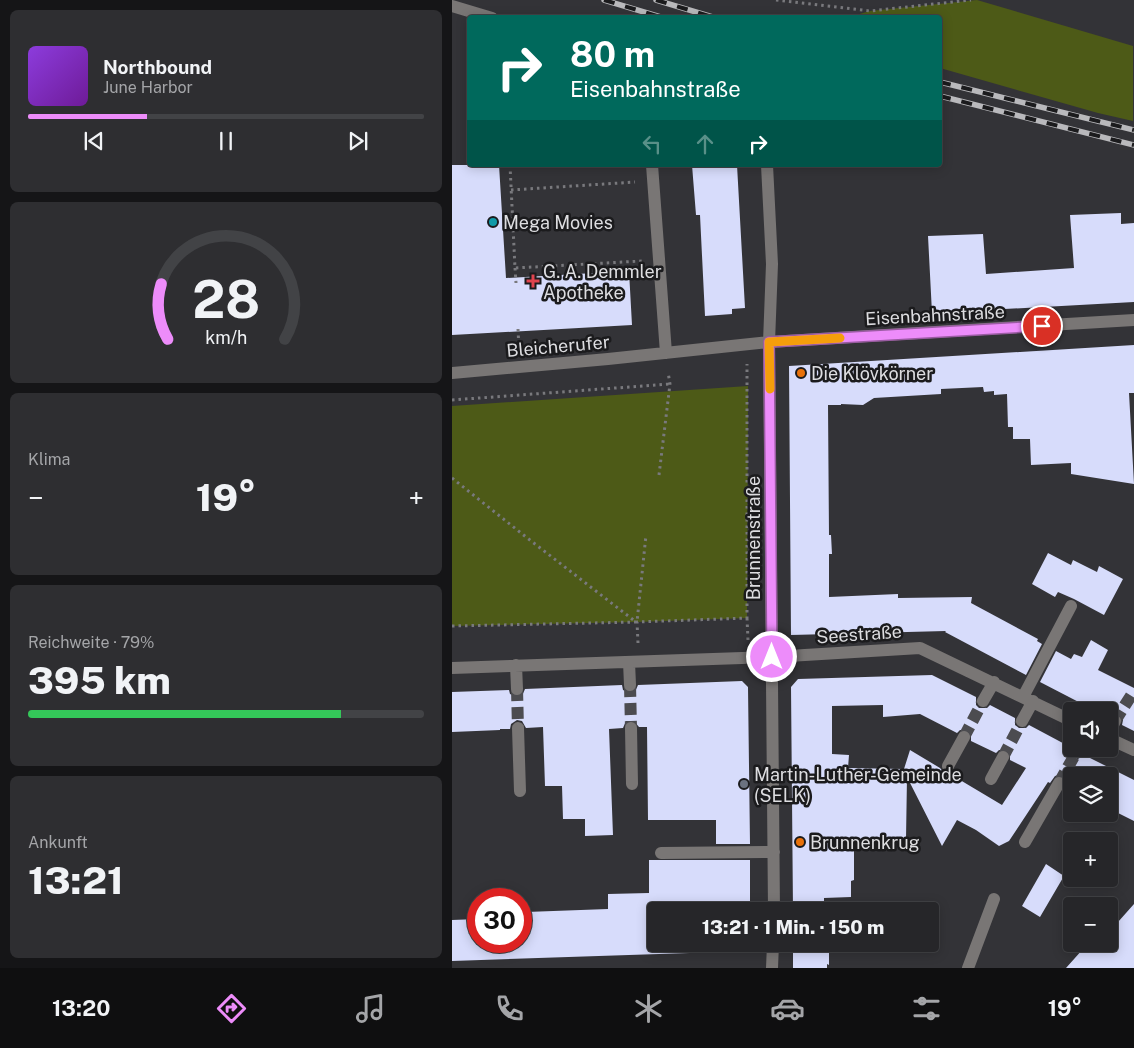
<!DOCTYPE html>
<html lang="de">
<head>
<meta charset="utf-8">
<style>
	:root { --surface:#262629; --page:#2e2e31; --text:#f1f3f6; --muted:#a4a5a8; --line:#424346; --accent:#ed8cfa }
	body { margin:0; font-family:"Public Sans",sans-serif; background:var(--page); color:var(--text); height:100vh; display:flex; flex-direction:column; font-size:19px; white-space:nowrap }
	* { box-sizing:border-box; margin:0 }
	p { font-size:16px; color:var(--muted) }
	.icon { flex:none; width:28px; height:28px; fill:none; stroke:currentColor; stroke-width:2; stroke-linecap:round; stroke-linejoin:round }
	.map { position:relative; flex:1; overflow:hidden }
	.side { display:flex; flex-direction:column; gap:10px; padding:10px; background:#151517; width:452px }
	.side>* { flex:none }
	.top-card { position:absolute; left:15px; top:15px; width:475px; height:152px; border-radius:5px; box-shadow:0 2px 12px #0003,0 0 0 1px var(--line); background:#00695c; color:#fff; overflow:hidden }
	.controls { position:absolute; left:611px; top:702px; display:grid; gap:10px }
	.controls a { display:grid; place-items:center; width:55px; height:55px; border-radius:5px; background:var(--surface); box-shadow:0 2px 12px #0003,0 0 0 1px var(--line); font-size:25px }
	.speed { position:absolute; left:15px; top:888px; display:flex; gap:10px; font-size:25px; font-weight:700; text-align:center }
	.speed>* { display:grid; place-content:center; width:65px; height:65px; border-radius:50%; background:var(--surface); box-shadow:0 2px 12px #0003,0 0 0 1px var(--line); line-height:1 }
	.speed .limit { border:8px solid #d22; background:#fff; color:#111 }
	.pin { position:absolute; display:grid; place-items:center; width:42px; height:42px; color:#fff; margin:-21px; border:2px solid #fff; border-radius:50%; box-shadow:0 1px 5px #0007 }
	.me { position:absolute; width:55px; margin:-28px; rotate:0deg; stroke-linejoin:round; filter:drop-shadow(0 0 4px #0008) }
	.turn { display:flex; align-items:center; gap:18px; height:105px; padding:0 20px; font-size:22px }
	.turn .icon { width:65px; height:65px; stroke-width:2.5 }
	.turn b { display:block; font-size:35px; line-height:42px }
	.lanes { display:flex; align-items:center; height:48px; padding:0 20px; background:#0003; justify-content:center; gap:25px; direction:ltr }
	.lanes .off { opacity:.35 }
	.big { font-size:38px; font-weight:800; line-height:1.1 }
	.side .card { flex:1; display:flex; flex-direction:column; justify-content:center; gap:8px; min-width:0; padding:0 18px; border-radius:8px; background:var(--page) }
	.side .dial { align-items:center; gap:0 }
	.dial svg { height:130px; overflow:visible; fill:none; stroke:var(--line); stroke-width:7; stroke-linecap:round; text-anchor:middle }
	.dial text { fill:var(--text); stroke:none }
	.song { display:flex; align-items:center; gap:15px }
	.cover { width:60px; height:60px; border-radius:8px; background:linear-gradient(135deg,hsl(270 70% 55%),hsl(280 70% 35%)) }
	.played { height:5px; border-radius:2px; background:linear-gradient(90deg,var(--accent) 30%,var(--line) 30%) }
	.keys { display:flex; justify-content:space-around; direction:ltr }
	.heat { display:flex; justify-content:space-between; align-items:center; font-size:28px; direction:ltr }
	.charge { height:8px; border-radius:4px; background:linear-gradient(90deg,#34c759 79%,var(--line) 0) }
	.trip { position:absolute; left:195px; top:902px; width:292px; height:50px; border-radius:5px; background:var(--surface); box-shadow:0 2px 12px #0003,0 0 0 1px var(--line); font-weight:800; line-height:50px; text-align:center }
	.menu { display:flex; height:80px; justify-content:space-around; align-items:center; background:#0f0f10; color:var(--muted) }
	.menu .icon { width:35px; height:35px }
	.menu .on { color:var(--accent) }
	.menu b { font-size:22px; color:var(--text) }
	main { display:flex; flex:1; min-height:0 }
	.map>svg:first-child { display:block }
</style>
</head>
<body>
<main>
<section class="side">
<div class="card">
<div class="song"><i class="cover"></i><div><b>Northbound</b><p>June Harbor</p></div></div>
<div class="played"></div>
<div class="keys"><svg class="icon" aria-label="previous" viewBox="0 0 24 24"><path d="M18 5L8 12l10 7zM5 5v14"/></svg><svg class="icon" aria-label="pause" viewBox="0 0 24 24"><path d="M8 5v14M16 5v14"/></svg><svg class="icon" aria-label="next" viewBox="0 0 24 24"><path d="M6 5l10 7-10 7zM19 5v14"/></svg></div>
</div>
<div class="card dial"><svg viewBox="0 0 100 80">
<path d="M14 69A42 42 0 1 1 86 69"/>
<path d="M14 69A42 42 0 0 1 10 35" stroke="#ed8cfa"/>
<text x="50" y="56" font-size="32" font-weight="700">28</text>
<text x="50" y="72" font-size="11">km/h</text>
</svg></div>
<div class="card"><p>Klima</p>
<div class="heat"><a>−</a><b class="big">19°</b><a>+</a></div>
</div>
<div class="card"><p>Reichweite · 79%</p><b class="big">395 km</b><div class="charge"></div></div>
<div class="card"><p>Ankunft</p><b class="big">13:21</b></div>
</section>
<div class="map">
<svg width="682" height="968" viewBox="0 0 682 968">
	<rect width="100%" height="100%" fill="#333337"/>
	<!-- green -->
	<path fill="#4d5a17" d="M 525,0 L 681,46 L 681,121 L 646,113 L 488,68 L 488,18 L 397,17 L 418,11 Z
		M 296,386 L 295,618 L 185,622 L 0,626 L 0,406 Z"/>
	<!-- building -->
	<path fill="#d7dcfb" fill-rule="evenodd" d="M 0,165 L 47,165 L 54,278 L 177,271 L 180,325 L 0,335 Z
		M 240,165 L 285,165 L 293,308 L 280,309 L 280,314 L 253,316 L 248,215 L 244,215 Z
		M 669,213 L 669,224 L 682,223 L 682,302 L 480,313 L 476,236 L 531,234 L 534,274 L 622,268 L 618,215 Z
		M 682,345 L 682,393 L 677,393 L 682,484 L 619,474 L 619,463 L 579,465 L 578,439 L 561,439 L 561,427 L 556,427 L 555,394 L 542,395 L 542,391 L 532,392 L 531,387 L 489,389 L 489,394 L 422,398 L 411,405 L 389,404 L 389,405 L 376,405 L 377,535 L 379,535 L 380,554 L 377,554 L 377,597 L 446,594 L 446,598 L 520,597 L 519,603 L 586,639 L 585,641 L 590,644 L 574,675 L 493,632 L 494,631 L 339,635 L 337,366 Z
		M 596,553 L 619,565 L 621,560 L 645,572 L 647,566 L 671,579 L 652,615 L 622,599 L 606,592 L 603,597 L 580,584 Z
		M 639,640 L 656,650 L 646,670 L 682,688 L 682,731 L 670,725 L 671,720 L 667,714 L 662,713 L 658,715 L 658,711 L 644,711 L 588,682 L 604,651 L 619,659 L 622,654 L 630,657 Z
		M 480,675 L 524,697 L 524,705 L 527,708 L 535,708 L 538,705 L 563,718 L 563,725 L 567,728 L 574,728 L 577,725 L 607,741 L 618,747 L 617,752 L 621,758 L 626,759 L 632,755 L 682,780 L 682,821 L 658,809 L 658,776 L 620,776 L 620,789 L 615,787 L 613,791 L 614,779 L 611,776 L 607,775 L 603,776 L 598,783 L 596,782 L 557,841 L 547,846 L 524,830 L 505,820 L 490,846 L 455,777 L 454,839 L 402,839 L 402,880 L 399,881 L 399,897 L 372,898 L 372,911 L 341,911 L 339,687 L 346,679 ZM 431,705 L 431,717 L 468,714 L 505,733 L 508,730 L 515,730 L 519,733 L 519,741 L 544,753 L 547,750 L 554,750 L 558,753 L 558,760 L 574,768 L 550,805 L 498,774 L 492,773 L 488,768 L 458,750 L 452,769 L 396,768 L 397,755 L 380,754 L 380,706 Z
		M 290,681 L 296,687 L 298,844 L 264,844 L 264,820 L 196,820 L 195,727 L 187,727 L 182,721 L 174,721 L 171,728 L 157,729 L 161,835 L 133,836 L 133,819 L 111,819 L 110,786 L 93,786 L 91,727 L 74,728 L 70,721 L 65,720 L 59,724 L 58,729 L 48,729 L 48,730 L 0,732 L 0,692 L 57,690 L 58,694 L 65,697 L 70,696 L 73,689 L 170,685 L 171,690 L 178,693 L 183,692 L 186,685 Z
		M 197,860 L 298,860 L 298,911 L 204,911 L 204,944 L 298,944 L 298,951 L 0,961 L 0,920 L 26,919 L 26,941 L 69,941 L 69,917 L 74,917 L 74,912 L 156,909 L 156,894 L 197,893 Z
		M 594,864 L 612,876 L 588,917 L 570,906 Z
		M 682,904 L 682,968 L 614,968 L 631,949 L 643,948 L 647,944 L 658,944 L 658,931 Z
		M 341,944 L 377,944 L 377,965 L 375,964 L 375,968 L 341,968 Z"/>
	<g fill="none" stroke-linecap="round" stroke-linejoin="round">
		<!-- minor-tunnel -->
		<path stroke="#4c4c50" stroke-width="12" stroke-dasharray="12 6" stroke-linecap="butt" d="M 178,685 L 179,728
			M 65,689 L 66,728
			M 663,721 L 682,691
			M 512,737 L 531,701
			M 551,757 L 570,721
			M 607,783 L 625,751"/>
		<!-- path -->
		<path stroke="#79797d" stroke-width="3" stroke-dasharray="2.5 4" stroke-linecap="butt" d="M 324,0 L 418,11 L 519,0
			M 58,165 L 63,268 L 190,261
			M 59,190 L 183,182
			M 63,268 L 64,283
			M 66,329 L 67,349
			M 0,400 L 218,384
			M 207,475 L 218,384 L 216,372
			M 0,478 L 74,537 L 184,622
			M 295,618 L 296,640
			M 0,626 L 185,622 L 194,535
			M 186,643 L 185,622 L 295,618 L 295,364"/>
		<!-- minor -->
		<path stroke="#797675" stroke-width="12" d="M 0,6 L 40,18
			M 200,165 L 214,353
			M 315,165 L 320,264 L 317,342 L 322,911
			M 0,373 L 156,359 L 317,342 L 682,320
			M 177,662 L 178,685
			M 64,665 L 65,689
			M 0,668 L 320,657 L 468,648 L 620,721
			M 571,697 L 619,606
			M 531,701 L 542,682
			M 570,721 L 581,701
			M 66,728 L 68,791
			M 179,728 L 180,784
			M 658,731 L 663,721
			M 658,739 L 682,750
			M 625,751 L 626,749
			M 496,766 L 512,737
			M 539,779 L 551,757
			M 573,842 L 607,783
			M 209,853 L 322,852
			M 320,968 L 321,944
			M 516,968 L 542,899"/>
		<defs>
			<path id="rail" d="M 152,0 L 212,18
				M 204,0 L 264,18
				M 488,82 L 682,130
				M 488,96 L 682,145"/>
		</defs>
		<!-- rail casing -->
		<use href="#rail" stroke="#b9b9bc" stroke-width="5.5"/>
		<!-- rail -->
		<use href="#rail" stroke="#1b1b1d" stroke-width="4" stroke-dasharray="11" stroke-linecap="butt"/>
	</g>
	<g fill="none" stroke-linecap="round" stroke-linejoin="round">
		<defs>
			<path id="route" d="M 320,657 L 317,342 L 590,326"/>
		</defs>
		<!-- route casing -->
		<use href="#route" stroke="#9a5ba2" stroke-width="12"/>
		<!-- route -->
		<use href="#route" stroke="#ed8cfa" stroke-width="9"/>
		<!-- slow -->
		<path stroke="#f59e0b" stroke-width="9" d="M 318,389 L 317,342 L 388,338"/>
	</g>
	<!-- markers -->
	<circle fill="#0f9aa8" stroke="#1b1b1d" stroke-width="2" cx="41" cy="222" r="5"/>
	<path fill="#e0444e" stroke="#1b1b1d" stroke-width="2" d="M78.5 273.5h5v5h5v5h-5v5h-5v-5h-5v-5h5z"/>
	<g fill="#e8710a" stroke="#1b1b1d" stroke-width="2">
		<circle cx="349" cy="373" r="5"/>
		<circle cx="348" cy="842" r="5"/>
	</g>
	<circle fill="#6b7280" stroke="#1b1b1d" stroke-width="2" cx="292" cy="784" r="5"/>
	<g text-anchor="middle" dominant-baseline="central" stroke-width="5" stroke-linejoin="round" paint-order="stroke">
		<!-- poi labels -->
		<g font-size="18" fill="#dddde0" stroke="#1b1b1d" text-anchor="start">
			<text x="51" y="222">Mega Movies</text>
			<text x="91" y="271">G. A. Demmler<tspan x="91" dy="21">Apotheke</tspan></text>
			<text x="359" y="373">Die Klövkörner</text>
			<text x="302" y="774">Martin-Luther-Gemeinde<tspan x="302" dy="21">(SELK)</tspan></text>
			<text x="358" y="842">Brunnenkrug</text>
		</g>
		<!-- street labels -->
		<g font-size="18" fill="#dddde0" stroke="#1b1b1d">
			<text transform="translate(483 315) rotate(-3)">Eisenbahnstraße</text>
			<text transform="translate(106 346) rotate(-5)">Bleicherufer</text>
			<text transform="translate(301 538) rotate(-90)">Brunnenstraße</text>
			<text transform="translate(407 634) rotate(-4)">Seestraße</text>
		</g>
	</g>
</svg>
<div class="controls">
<a><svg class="icon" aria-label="sound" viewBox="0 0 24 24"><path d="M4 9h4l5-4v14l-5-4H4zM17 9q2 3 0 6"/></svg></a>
<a><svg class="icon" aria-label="layers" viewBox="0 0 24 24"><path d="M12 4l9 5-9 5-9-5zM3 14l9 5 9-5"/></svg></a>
<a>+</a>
<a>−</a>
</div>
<div class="speed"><div class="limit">30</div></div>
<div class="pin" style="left:590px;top:326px;background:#d93025"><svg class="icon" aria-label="arrive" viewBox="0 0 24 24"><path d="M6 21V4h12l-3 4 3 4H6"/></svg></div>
<svg class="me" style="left:320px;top:657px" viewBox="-20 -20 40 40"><circle r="17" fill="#ed8cfa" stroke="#fff" stroke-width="3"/><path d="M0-11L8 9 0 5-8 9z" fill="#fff"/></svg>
<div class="trip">13:21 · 1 Min. · 150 m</div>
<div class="top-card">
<div class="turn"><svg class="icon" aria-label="right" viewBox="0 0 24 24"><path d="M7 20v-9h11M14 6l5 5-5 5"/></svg><div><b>80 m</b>Eisenbahnstraße</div></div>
<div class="lanes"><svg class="icon off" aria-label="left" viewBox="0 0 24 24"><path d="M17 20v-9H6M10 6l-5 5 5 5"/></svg><svg class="icon off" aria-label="ahead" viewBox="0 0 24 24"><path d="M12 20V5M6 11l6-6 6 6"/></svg><svg class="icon" aria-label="right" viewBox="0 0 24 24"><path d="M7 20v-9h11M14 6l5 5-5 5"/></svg></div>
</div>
</div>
</main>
<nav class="menu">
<b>13:20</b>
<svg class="icon on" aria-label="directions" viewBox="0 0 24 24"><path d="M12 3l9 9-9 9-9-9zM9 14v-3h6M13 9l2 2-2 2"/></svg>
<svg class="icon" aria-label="music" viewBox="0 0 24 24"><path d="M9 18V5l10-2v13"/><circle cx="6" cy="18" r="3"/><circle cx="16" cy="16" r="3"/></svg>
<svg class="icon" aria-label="phone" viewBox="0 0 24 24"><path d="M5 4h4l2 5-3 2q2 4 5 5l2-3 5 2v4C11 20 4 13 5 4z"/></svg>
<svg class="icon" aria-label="climate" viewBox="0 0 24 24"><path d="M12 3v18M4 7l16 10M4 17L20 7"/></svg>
<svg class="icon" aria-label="car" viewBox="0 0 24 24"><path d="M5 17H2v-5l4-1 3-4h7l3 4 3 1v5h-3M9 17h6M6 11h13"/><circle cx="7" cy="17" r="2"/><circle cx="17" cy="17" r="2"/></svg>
<svg class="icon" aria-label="filters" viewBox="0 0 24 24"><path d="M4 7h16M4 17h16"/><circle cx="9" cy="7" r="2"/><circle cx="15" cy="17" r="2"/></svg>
<b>19°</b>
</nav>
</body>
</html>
